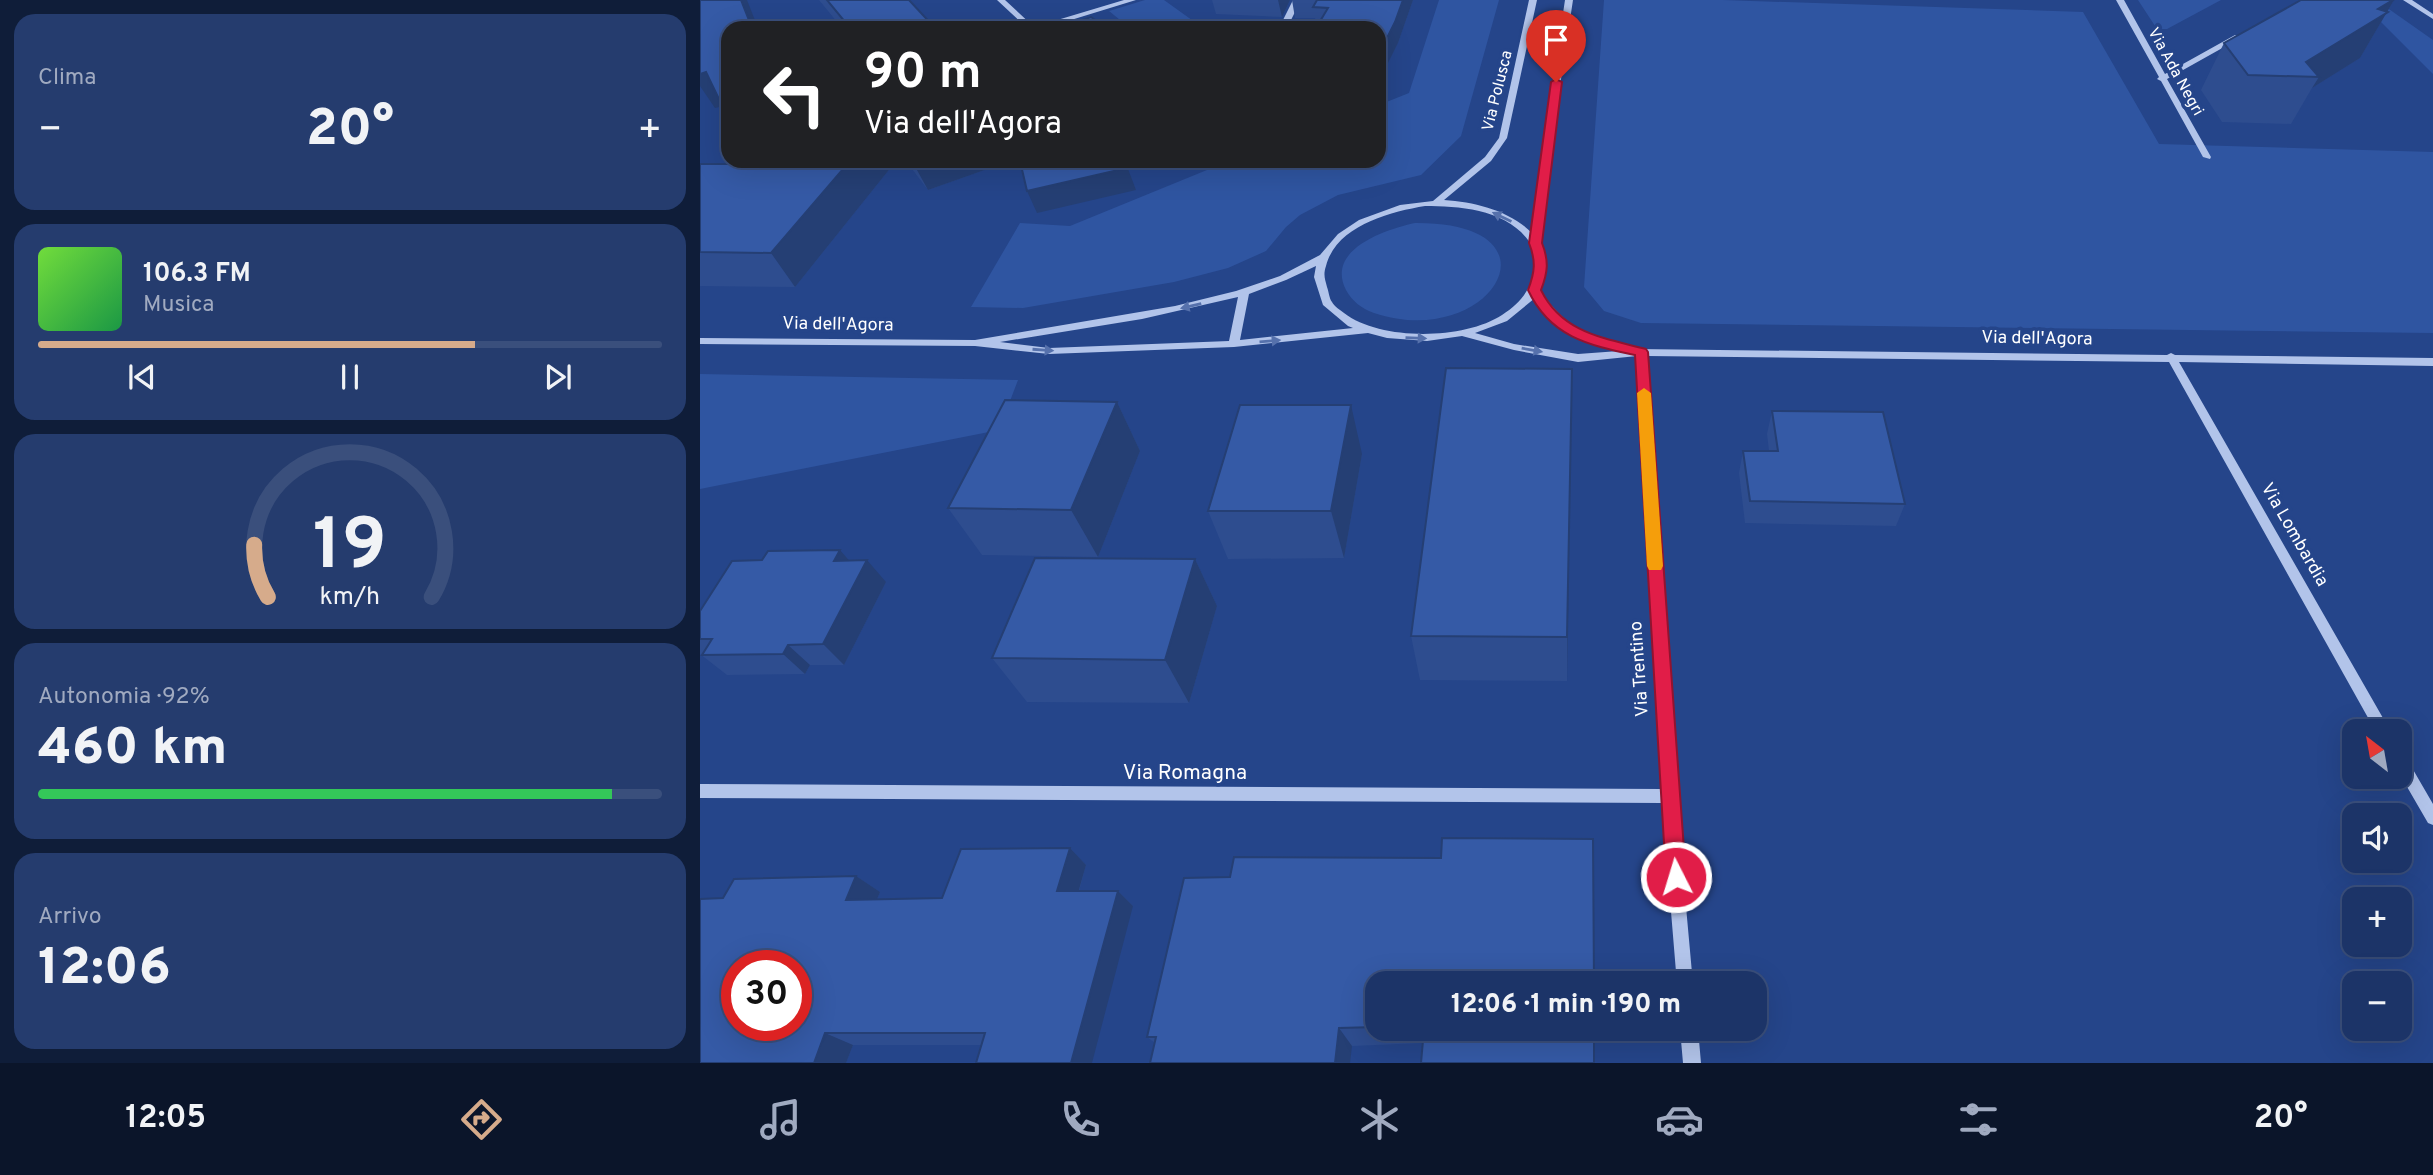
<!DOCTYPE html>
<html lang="it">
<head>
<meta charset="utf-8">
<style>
	:root { --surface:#1c3468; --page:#253c6e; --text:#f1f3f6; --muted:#a0aac0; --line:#3a4f7c; --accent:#d6ab8b }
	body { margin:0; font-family:Overpass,sans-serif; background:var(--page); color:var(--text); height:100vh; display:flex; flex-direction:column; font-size:26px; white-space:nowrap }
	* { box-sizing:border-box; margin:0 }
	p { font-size:23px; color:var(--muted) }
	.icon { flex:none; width:38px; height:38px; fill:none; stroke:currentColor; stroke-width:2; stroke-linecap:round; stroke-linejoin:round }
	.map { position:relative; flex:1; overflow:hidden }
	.sheet { display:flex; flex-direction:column; gap:14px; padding:14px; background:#0f1d39; width:700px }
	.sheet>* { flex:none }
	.banner { position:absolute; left:21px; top:21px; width:665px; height:147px; border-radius:21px; box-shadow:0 7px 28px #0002,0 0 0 2px var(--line); background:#202124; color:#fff; overflow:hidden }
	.needle { width:46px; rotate:329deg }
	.tools { position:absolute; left:1642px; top:719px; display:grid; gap:14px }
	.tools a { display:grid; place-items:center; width:70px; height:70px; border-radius:14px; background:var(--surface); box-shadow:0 7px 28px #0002,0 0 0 2px var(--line); font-size:35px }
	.speed { position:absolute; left:21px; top:950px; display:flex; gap:14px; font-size:35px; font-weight:700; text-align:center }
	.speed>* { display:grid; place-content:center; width:91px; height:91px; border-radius:50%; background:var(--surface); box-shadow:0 7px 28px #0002,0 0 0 2px var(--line); line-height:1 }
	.speed .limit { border:10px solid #d22; background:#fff; color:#111 }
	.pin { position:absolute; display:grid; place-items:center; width:60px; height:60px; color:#fff; margin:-72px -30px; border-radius:50% 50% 50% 0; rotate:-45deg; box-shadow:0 0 7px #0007 }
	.pin .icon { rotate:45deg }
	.me { position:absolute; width:77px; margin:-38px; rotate:355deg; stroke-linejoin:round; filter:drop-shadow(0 0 5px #0008) }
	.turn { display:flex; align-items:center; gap:24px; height:147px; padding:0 28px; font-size:32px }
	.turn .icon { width:91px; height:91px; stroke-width:2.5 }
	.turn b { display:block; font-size:49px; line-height:60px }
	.big { font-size:52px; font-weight:800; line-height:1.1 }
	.sheet .card { flex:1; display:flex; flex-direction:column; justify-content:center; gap:10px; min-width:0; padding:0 24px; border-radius:21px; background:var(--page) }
	.sheet .dial { align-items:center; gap:0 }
	.dial svg { height:182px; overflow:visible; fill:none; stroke:var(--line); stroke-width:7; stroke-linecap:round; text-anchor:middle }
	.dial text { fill:var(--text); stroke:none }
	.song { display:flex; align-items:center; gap:21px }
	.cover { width:84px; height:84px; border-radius:10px; background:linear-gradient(135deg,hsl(100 70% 55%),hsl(140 70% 35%)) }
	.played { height:7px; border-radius:4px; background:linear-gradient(90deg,var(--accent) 70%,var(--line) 70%) }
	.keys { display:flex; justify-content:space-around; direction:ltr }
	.heat { display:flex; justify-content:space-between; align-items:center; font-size:38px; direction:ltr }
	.charge { height:10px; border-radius:5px; background:linear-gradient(90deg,#34c759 92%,var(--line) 0) }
	.trip { position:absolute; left:665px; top:971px; width:402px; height:70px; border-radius:21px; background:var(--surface); box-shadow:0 7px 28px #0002,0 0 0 2px var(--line); font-weight:800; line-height:70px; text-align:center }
	.tab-bar { display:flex; height:112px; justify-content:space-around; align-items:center; background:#0b152a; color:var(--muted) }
	.tab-bar .icon { width:49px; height:49px }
	.tab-bar .on { color:var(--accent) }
	.tab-bar b { font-size:32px; color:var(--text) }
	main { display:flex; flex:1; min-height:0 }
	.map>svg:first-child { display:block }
</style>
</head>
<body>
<main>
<section class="sheet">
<div class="card"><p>Clima</p>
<div class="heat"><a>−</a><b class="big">20°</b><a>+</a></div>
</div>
<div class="card">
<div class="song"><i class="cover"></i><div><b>106.3 FM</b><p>Musica</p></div></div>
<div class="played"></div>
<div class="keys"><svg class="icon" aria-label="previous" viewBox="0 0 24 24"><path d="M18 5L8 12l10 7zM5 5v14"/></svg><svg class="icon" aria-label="pause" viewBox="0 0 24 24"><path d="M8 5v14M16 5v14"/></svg><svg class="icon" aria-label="next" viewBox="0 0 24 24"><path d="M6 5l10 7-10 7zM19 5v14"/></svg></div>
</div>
<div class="card dial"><svg viewBox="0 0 100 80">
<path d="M14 69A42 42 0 1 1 86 69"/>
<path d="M14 69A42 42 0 0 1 8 46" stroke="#d6ab8b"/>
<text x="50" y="56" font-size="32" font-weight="700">19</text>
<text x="50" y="72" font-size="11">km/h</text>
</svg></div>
<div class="card"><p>Autonomia · 92%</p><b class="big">460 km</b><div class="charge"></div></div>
<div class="card"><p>Arrivo</p><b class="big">12:06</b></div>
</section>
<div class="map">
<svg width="1733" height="1063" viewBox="0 0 1733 1063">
	<rect width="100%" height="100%" fill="#25458a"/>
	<!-- green -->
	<path fill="#2f55a1" d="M 445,0 L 464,0 L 503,28 L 430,28 L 409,11 Z
		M 739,0 L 799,0 L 761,136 L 721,175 L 638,195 L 600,215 L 586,227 L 566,251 L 528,268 L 474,282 L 323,308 L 271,307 L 320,223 L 370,226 L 529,161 L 679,161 L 679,105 L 709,93 Z
		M 904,0 L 1023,0 L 1383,12 L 1459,144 L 1733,152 L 1733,333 L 941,323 L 904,311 L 884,287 Z
		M 1438,0 L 1521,0 L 1467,29 L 1457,29 Z
		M 1659,0 L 1676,0 L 1733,40 L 1733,74 Z
		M 715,223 C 869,222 791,352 674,313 C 662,309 652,301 646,290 C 625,249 687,229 715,223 Z
		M 0,374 L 318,380 L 299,430 L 0,489 Z"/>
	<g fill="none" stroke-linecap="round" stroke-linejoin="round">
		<!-- minor -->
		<path fill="#b2c4ea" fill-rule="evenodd" d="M 297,0 L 305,0 L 334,27 L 424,0 L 436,0 L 345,28 L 327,28 Z
			M 593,0 L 601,0 L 587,28 L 579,28 Z
			M 829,0 L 837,0 L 807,138 L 791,161 L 744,200 C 776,202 810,211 832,233 L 840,165 L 865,0 L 873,0 L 848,165 L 840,244 C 848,261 845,271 839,288 C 855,314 874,330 903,339 C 914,343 926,344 936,349 L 1467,355 L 1471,353 L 1475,355 L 1733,358 L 1733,366 L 1479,362 L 1691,732 L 1676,732 L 1469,362 L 947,356 L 976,796 L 993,984 L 977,984 L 962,803 L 0,798 L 0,784 L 961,789 L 937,356 L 878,362 L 814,350 L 762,336 L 727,341 L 687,338 L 668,333 L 534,347 L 349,354 L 275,346 L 0,344 L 0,338 L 275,340 L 475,306 L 536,291 L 580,276 L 620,255 L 638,234 L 659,220 L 700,205 L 733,201 L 785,157 L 799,138 ZM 725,206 C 759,206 805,209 828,240 C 837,253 838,266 832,280 C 825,297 817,305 802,315 C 764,340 680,341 644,313 C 640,310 634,306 632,302 C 629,298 629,292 627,287 C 625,279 623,275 626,266 C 636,226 689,212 725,206 ZM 616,266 L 614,277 L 623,305 L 648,326 L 653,328 L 540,340 L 549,294 L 586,280 ZM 538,297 L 529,341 L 349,348 L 300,342 L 442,319 ZM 835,298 C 853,330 885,342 919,351 L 878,354 L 814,344 L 775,333 L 807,321 Z
			M 1416,0 L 1424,0 L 1465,74 L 1535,35 L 1542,37 L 1467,79 L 1511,157 L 1510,159 L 1503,157 L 1461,81 L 1457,79 L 1459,77 Z
			M 1703,0 L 1712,0 L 1733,14 L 1733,19 Z
			M 1699,752 L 1704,754 L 1733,804 L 1733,825 L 1728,823 L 1699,773 Z
			M 980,1029 L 998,1029 L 1001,1063 L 983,1063 Z"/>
	</g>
	<!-- wall -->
	<path fill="#2e4d8f" d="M 119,0 L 209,0 L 235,28 L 142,28 Z
		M 512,0 L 590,0 L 582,17 L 516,14 Z
		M 592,0 L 713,0 L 698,43 L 682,75 L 679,75 L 679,28 L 617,27 L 615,18 L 595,18 Z
		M 1694,0 L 1660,58 L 1612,88 L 1591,124 L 1522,122 L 1501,90 L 1524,43 Z
		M 49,161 L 196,161 L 95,287 L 0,286 L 0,164 L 50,164 Z
		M 206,161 L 310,161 L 228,190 Z
		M 872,369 L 867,681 L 720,680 L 711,636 Z
		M 417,402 L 440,451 L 398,557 L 282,555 L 248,508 Z
		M 1072,411 L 1205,504 L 1196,526 L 1045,523 L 1039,473 L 1043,451 L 1069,451 L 1067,434 Z
		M 662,454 L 644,558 L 528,559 L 508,511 Z
		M 495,559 L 517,606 L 489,703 L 327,702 L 292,658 Z
		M 149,561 L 186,582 L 144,665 L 110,665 L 105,674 L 27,675 L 0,654 L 0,611 Z
		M 893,839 L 677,984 L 677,1029 L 894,1029 L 723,1043 L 652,1046 L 455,1043 L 447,1037 L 530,877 L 741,858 Z
		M 370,848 L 386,865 L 379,891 L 418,891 L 433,906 L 282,1045 L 153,1045 L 146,1063 L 23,898 L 156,876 L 180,892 L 177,899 L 242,898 Z"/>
	<!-- shaded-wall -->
	<path fill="#253f74" d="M 41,0 L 47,0 L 58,28 L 52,28 Z
		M 578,0 L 590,0 L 582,17 Z
		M 703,0 L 713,0 L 698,43 L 682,75 L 679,54 Z
		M 1693,0 L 1694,0 L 1660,58 L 1612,88 L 1619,77 L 1606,62 L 1678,9 Z
		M 6,72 L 28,105 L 15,108 L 0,86 L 0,74 Z
		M 150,161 L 196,161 L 95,287 L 71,253 Z
		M 212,161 L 310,161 L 228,190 Z
		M 425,161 L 436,190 L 337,213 L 327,191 Z
		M 872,369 L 871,419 L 867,681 L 867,637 Z
		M 417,402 L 440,451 L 398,557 L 371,510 Z
		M 651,405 L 662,454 L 644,558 L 631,511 Z
		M 140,550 L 159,572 L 134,561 Z
		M 495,559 L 517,606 L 489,703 L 465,660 Z
		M 167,560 L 186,582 L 144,665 L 123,644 Z
		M 88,645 L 110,665 L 105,674 L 83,654 Z
		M 370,848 L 386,865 L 374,907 L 357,891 Z
		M 156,876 L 180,892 L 170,916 L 146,900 Z
		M 418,891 L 433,906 L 392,1063 L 371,1063 Z
		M 639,1028 L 652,1046 L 650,1063 L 635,1063 Z
		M 125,1033 L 153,1045 L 146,1063 L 114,1063 Z"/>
	<!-- building -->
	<path fill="#355aa6" stroke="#253f74" stroke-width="2" fill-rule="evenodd" d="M 0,0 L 41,0 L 52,28 L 28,28 L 28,118 L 6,72 L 0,74 Z
		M 127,0 L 209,0 L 235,28 L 150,28 Z
		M 617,0 L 703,0 L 695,22 L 679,54 L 679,28 L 616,28 L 628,8 L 613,7 Z
		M 1601,0 L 1693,0 L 1678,9 L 1688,12 L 1606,62 L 1619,77 L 1548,75 L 1524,43 Z
		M 391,17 L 406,28 L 359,28 Z
		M 49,161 L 150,161 L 71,253 L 0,252 L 0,164 L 50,164 Z
		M 320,161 L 425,161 L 427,168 L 327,191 Z
		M 746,368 L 872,369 L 867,637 L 711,636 Z
		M 305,400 L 417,402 L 371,510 L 248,508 Z
		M 540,405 L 651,405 L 631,511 L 508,511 Z
		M 1072,411 L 1183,412 L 1205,504 L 1050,501 L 1043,451 L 1078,451 Z
		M 140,550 L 134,561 L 167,560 L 123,644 L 88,645 L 83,654 L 2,655 L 12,639 L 0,639 L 0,611 L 32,561 L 62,560 L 68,551 Z
		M 335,558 L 495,559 L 465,660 L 292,658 Z
		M 742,838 L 893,839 L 894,984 L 677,984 L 677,1027 L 639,1028 L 635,1063 L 450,1063 L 456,1037 L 447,1037 L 484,878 L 530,877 L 534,857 L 741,858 Z
		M 370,848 L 357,891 L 418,891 L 371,1063 L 276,1063 L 285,1033 L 125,1033 L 114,1063 L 0,1063 L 0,899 L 23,898 L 34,879 L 156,876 L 146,900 L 242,898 L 261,849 ZM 37,966 L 96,966 L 96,1026 L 37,1026 Z
		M 724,1029 L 894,1029 L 894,1063 L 721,1063 Z"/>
	<!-- one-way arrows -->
	<defs><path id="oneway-solid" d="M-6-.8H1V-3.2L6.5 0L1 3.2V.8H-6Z" transform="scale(1.75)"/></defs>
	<g fill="#5671ac">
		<use href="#oneway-solid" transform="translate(802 217) rotate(-154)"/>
		<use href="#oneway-solid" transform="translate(491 306) rotate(167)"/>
		<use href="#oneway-solid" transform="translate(716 338) rotate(2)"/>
		<use href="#oneway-solid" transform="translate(570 341) rotate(-5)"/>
		<use href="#oneway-solid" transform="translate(343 350) rotate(4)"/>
		<use href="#oneway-solid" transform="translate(832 350) rotate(10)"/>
	</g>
	<!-- route -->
	<path fill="#e11d48" stroke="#92132f" stroke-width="2" d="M 856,79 L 862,82 L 842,243 C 849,261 848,272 841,290 C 862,333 904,338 946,349 L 948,352 L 986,877 L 983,884 L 976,887 L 969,884 L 966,877 L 935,355 C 888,345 850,337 828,290 C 835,272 836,261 829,243 L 851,82 Z"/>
	<!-- slow -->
	<path fill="#f59e0b" d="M 944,388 L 951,393 L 963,566 L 961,570 L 949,570 L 947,566 L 937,393 Z"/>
	<g text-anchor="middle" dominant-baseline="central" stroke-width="7" stroke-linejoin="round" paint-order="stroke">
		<!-- far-street labels -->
		<g font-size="16" fill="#fff" stroke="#25458a">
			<text transform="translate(1475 72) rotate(61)">Via Ada Negri</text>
			<text transform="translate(798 91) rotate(-76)">Via Polusca</text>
		</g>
		<!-- street labels -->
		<g font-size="18" fill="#fff" stroke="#25458a">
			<text transform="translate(138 325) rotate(1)">Via dell'Agora</text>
			<text transform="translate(1337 339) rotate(1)">Via dell'Agora</text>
			<text transform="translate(1594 535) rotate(60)">Via Lombardia</text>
			<text transform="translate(940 669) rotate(-94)">Via Trentino</text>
		</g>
		<!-- near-street labels -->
		<g font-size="21" fill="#fff" stroke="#25458a">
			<text x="485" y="773">Via Romagna</text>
		</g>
	</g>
</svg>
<div class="tools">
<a><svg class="needle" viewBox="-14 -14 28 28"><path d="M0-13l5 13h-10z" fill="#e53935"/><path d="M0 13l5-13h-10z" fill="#a0aac0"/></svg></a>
<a><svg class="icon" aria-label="sound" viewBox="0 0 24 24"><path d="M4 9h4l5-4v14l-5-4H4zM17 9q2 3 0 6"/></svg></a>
<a>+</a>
<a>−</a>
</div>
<div class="speed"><div class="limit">30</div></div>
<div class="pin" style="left:856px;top:82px;background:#d93025"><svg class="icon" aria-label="arrive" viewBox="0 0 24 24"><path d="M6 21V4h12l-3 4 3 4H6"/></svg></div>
<svg class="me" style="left:976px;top:877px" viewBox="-20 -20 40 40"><circle r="17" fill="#e11d48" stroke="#fff" stroke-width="3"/><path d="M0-11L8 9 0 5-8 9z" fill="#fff"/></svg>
<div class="trip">12:06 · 1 min · 190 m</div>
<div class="banner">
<div class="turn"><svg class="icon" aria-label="left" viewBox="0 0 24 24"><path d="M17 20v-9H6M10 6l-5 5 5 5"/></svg><div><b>90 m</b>Via dell'Agora</div></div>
</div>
</div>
</main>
<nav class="tab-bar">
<b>12:05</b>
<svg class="icon on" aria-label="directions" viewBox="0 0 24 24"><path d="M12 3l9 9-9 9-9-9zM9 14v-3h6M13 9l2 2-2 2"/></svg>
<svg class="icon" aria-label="music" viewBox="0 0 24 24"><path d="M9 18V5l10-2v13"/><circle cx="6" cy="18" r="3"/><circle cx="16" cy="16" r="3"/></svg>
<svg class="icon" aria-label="phone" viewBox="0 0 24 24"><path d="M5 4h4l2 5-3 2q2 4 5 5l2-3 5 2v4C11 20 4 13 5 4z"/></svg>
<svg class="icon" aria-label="climate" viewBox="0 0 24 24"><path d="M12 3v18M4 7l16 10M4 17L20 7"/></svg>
<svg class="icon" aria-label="car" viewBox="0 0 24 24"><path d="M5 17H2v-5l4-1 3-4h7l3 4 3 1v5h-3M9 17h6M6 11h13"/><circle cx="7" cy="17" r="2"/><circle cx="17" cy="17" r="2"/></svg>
<svg class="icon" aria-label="filters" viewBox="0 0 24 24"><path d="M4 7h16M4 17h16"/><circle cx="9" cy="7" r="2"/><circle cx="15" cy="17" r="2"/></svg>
<b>20°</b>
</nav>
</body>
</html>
